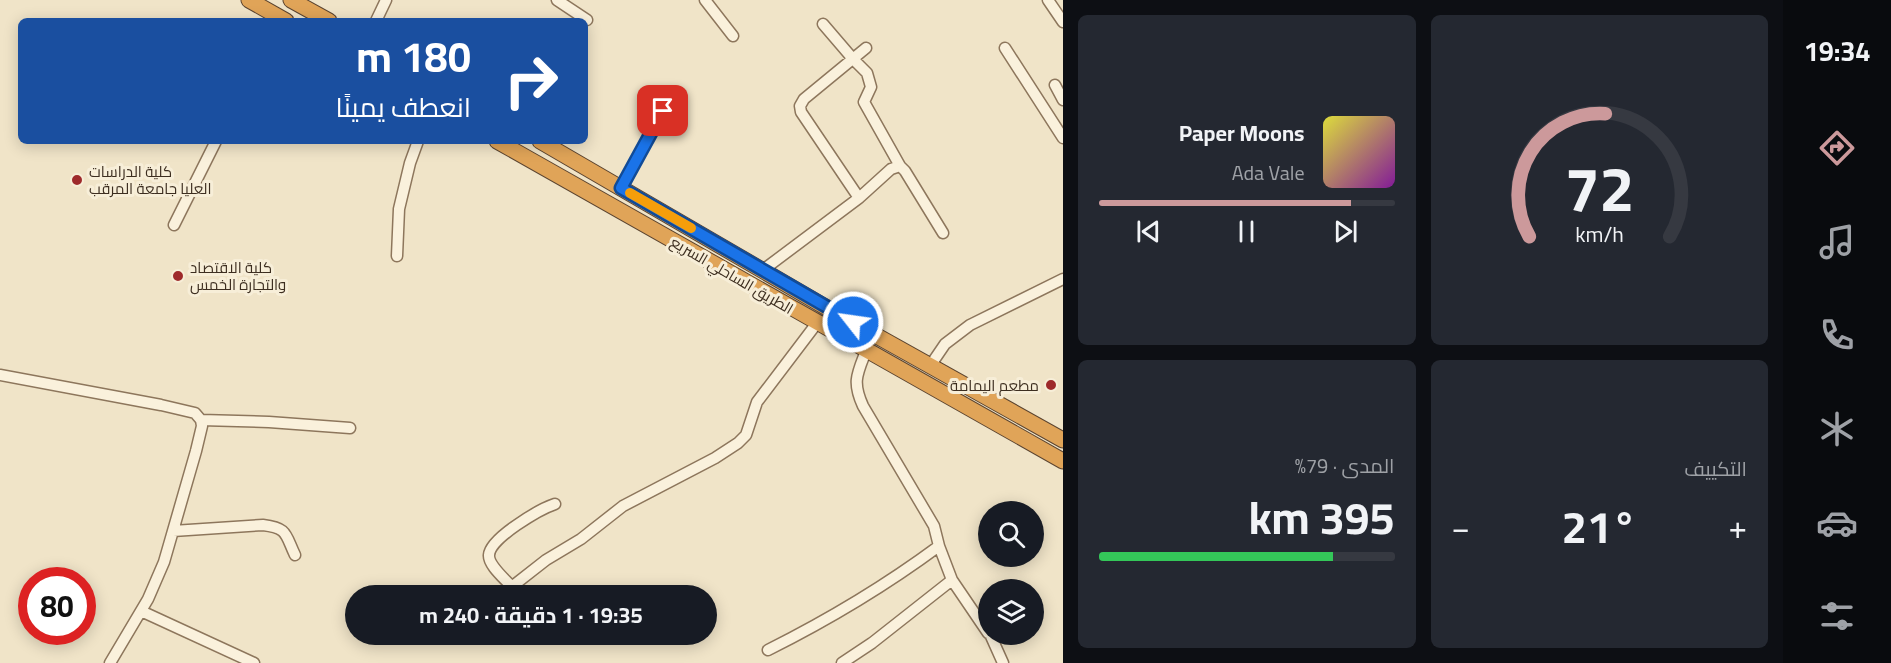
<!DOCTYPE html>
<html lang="ar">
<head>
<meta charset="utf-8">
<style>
	:root { --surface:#171b24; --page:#242831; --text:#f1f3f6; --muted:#9ea1a6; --line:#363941; --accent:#cc999b }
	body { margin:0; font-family:Georgia,Cairo,serif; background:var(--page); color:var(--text); direction:rtl; height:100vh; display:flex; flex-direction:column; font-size:22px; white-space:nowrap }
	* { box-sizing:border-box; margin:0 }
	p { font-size:20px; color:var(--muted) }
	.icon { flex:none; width:33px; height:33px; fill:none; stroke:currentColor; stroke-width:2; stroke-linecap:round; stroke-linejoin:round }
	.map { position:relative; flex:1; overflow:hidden; direction:ltr }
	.details { display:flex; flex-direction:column; gap:15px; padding:15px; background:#0d0f14; width:720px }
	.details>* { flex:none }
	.top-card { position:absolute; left:18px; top:18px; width:570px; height:126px; border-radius:9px; box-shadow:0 3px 15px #0003; direction:rtl; background:#1a4fa0; color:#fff; overflow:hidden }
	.fabs { position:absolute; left:978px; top:501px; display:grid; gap:12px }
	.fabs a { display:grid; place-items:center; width:66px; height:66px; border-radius:50%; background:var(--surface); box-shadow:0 3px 15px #0003; font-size:30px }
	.speed { position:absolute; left:18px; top:567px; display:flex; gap:12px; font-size:30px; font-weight:700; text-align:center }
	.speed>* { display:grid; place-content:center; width:78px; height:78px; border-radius:50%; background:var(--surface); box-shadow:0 3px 15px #0003; line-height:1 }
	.speed .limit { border:9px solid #d22; background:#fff; color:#111 }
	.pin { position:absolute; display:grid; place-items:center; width:51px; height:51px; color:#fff; margin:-26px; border-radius:12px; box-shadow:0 3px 9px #0006 }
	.me { position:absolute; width:66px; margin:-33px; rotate:300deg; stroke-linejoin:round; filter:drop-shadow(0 0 4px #0008) }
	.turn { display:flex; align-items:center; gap:21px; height:126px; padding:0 18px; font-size:27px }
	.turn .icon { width:78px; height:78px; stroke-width:2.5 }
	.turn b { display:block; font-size:42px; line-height:51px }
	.big { font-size:45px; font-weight:700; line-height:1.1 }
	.details .tile { flex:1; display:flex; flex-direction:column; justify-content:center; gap:9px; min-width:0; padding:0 21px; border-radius:9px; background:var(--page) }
	.details .dial { align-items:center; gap:0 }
	.dial svg { height:156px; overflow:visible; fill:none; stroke:var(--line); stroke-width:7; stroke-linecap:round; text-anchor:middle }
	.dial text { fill:var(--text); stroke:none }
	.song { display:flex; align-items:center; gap:18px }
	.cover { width:72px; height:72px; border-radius:9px; background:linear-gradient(135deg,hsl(60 70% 55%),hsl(290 70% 35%)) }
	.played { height:6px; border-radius:3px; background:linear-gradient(90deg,var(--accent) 85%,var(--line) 85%) }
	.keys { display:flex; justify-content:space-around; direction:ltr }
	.heat { display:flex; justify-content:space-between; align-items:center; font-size:33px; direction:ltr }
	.charge { height:9px; border-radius:4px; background:linear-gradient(90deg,#34c759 79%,var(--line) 0) }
	.details .tiles { flex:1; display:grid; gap:15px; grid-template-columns:repeat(2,1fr) }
	.trip { position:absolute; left:345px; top:585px; width:372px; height:60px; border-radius:30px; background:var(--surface); box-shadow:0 3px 15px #0003; font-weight:700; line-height:60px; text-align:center; direction:rtl }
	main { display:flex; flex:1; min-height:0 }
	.tab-bar { display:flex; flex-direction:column; width:108px; justify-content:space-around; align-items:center; background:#090b0e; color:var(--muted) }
	.tab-bar .icon { width:42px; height:42px }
	.tab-bar .current { color:var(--accent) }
	.tab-bar b { font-size:27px; color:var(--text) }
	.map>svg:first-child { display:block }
</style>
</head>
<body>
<main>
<nav class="tab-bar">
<b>19:34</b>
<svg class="icon current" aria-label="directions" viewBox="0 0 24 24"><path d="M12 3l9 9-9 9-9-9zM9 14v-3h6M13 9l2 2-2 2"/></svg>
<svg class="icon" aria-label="music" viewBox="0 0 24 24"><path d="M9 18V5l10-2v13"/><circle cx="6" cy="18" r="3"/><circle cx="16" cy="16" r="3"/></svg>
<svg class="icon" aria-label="phone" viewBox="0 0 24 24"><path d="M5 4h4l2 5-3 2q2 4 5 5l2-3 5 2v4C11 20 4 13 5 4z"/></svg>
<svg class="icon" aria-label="climate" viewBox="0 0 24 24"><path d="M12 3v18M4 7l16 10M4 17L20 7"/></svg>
<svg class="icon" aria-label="car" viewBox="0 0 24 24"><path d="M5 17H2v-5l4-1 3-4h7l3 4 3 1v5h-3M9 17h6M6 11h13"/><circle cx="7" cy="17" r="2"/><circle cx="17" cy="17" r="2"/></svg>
<svg class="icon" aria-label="filters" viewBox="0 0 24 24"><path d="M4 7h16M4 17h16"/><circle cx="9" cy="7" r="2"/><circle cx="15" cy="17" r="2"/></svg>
</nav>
<section class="details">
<div class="tiles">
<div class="tile dial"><svg viewBox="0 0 100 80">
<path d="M14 69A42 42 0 1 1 86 69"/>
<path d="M14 69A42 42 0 0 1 53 6" stroke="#cc999b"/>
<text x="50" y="56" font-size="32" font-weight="700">72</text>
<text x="50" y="72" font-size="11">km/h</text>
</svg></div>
<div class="tile">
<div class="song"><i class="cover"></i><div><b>Paper Moons</b><p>Ada Vale</p></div></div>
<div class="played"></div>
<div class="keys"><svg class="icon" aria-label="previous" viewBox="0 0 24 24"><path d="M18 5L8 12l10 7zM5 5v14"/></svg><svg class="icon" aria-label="pause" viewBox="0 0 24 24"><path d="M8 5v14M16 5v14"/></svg><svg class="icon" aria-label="next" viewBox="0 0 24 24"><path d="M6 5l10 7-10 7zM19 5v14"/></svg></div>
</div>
<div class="tile"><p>التكييف</p>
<div class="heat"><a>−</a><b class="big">21°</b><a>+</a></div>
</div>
<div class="tile"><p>المدى · 79%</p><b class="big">395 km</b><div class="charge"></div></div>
</div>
</section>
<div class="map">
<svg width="1063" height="663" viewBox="0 0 1063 663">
	<rect width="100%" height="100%" fill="#f0e4c8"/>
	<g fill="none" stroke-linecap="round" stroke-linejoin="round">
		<defs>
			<path id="minor" d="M 557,0 L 587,20
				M 705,0 L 733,36
				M 1048,0 L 1063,22
				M 376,21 L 386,0
				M 823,24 L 853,59 L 867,73 L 871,87 L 864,102 L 900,166 L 905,171 L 943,233
				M 1005,48 L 1063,138
				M 1055,85 L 1063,100
				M 621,188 L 663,111
				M 859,198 L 801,112 L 800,106 L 804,99 L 866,48
				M 174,225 L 216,141
				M 397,256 L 399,209 L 410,163 L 418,141
				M 763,270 L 859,198 L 891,169 L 900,166
				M 866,351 C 857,374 852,382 863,406 L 934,526 L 939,546 L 952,580 L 988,633
				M 930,366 L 945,344 L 970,325 L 1063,279
				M 0,375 L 161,405 L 195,413 L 201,420 L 202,426 L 196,451 L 164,562 L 148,599 L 110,663
				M 201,420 L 269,422 L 350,428
				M 173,531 L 263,525 C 288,528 285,534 295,555
				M 511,586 C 505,579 488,565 489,555 C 490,538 540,509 555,504
				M 500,596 L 546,560 L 581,539 L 623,506 L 715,458 L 738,443 L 746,435 L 757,402 L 817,323
				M 141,611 L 254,663
				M 990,634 L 1003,663
				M 768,650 C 828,620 885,586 939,546
				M 842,663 L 872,643 L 952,580"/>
			<path id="highway" d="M 249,0 L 286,21
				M 291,0 L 329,21
				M 497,141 L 1063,461
				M 540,141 L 834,312 L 1063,440"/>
		</defs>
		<!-- minor casing -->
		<use href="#minor" stroke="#8d765c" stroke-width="13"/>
		<!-- highway casing -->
		<use href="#highway" stroke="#5b4430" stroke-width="17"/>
		<!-- minor -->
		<use href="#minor" stroke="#faf1dc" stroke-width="10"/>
		<!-- highway -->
		<use href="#highway" stroke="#e0a458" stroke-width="15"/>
	</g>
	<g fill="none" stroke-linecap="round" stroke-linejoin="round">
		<defs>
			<path id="route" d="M 663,111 L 621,188 L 853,322"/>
		</defs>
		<!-- route casing -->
		<use href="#route" stroke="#114b97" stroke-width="15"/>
		<!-- route -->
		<use href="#route" stroke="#1a73e8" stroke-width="10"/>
		<!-- slow -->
		<path stroke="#f59e0b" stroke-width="10" d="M 630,193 L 691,228"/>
	</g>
	<!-- markers -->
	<g fill="#9e2a2b" stroke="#f7eed8" stroke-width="2">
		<circle cx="77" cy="180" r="6"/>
		<circle cx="178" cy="276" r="6"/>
		<circle cx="1051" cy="385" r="6"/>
	</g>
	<g text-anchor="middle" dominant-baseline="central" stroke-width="6" stroke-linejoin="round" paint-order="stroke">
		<!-- poi labels -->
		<g font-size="15" fill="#3d2e20" stroke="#f7eed8" text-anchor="start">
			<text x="89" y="171">كلية الدراسات<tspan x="89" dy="17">العليا جامعة المرقب</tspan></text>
			<text x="190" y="267">كلية الاقتصاد<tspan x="190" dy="17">والتجارة الخمس</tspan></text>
			<text x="1039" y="385" text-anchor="end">مطعم اليمامة</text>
		</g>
		<!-- street labels -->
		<g font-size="15" fill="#3d2e20" stroke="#f7eed8">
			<text transform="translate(732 275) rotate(30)">الطريق الساحلي السريع</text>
		</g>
	</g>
</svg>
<div class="fabs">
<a><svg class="icon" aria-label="search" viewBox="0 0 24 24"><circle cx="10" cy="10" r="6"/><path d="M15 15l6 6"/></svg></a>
<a><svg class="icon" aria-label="layers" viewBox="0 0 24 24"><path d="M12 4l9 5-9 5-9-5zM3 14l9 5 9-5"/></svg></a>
</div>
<div class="speed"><div class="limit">80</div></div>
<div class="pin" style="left:663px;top:111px;background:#d93025"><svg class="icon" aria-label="arrive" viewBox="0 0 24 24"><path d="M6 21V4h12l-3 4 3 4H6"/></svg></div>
<svg class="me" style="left:853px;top:322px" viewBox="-20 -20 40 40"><circle r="17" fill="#1a73e8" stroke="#fff" stroke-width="3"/><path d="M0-11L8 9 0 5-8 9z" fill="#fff"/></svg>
<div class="trip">19:35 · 1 دقيقة · 240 m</div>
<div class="top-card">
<div class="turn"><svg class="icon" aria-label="right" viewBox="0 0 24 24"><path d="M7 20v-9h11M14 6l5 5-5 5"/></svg><div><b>180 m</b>انعطف يمينًا</div></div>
</div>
</div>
</main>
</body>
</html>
